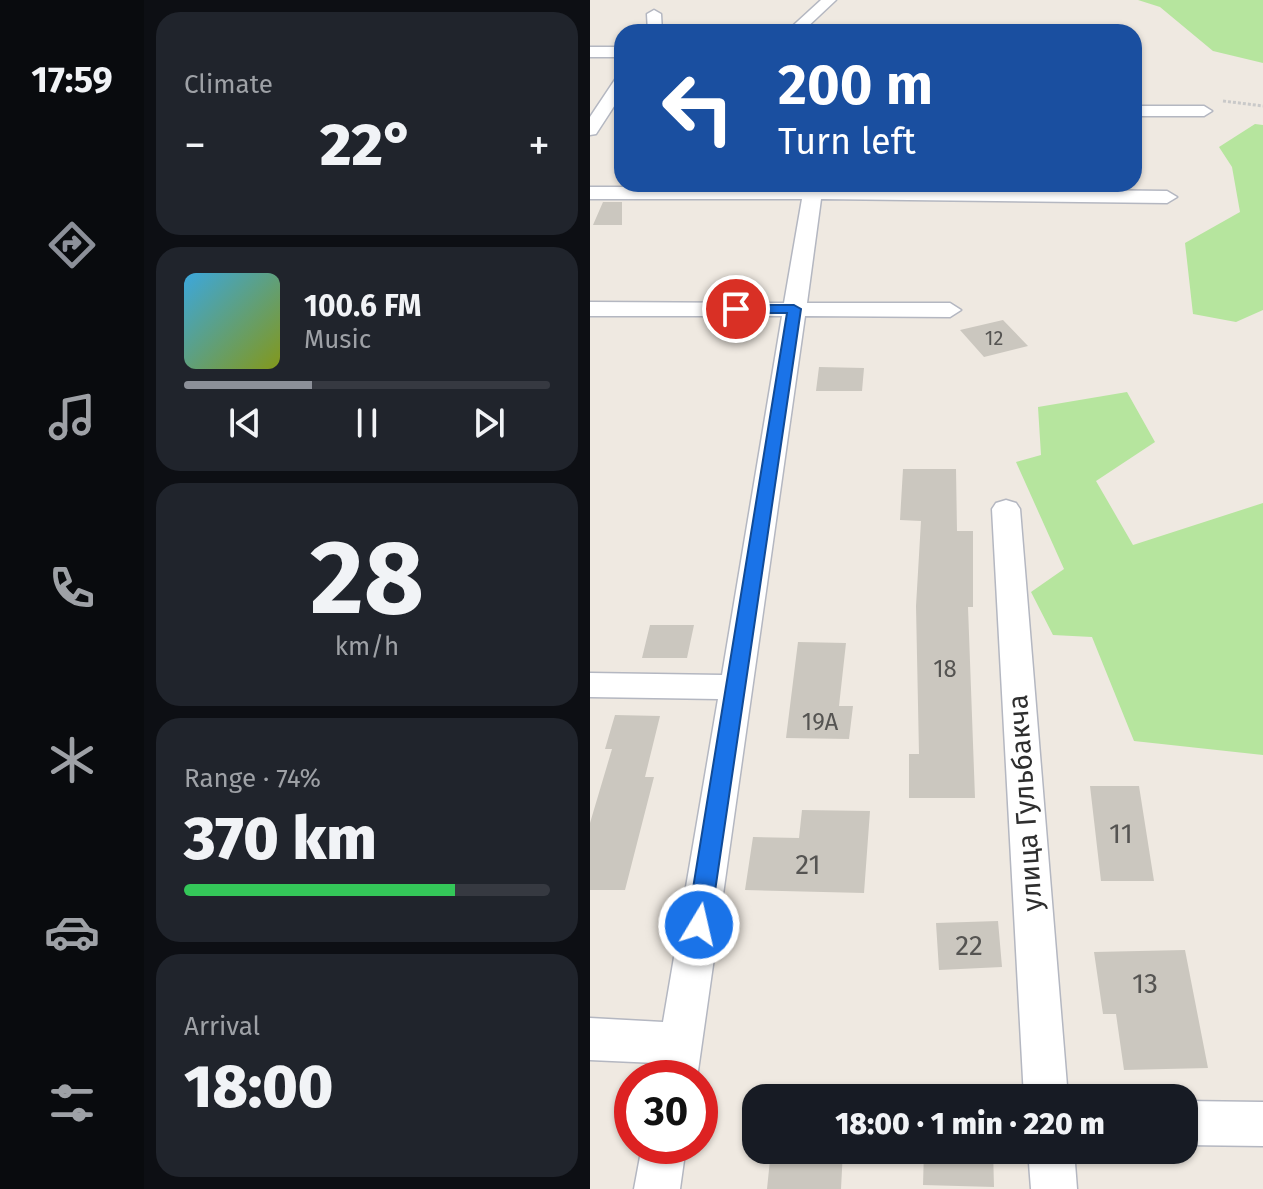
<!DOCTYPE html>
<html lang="en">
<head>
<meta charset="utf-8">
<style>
	:root { --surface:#171b24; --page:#20242c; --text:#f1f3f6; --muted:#9ea1a6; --line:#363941; --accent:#8c9099 }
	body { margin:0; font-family:"Fira Sans",sans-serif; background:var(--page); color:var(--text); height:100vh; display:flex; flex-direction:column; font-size:30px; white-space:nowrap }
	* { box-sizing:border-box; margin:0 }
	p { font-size:26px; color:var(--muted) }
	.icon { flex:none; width:44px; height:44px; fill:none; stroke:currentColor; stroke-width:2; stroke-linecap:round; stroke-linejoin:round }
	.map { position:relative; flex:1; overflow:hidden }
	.panel { display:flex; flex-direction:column; gap:12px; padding:12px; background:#0d0f14; width:446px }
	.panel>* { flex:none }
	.top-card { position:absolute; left:24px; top:24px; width:528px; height:168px; border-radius:24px; box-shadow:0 2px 6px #0004; background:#1a4fa0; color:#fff; overflow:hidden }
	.speed { position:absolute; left:24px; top:1060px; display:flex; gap:16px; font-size:40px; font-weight:700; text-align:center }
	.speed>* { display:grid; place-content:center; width:104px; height:104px; border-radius:50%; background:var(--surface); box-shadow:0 2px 6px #0004; line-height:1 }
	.speed .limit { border:12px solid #d22; background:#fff; color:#111 }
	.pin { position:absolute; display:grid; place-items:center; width:68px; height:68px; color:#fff; margin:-34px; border:4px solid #fff; border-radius:50%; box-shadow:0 2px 8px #0007 }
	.me { position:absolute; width:88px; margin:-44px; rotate:9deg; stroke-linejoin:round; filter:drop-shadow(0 0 6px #0008) }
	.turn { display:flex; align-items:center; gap:28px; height:168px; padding:0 32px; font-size:36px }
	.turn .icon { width:104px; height:104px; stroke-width:2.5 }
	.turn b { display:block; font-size:56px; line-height:68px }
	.big { font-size:60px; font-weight:800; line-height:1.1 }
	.panel .card { flex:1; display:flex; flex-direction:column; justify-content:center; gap:12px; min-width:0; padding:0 28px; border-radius:24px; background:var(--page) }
	.panel .dial { align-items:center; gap:0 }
	.dial b { font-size:104px; line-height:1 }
	.song { display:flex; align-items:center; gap:24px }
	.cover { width:96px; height:96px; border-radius:12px; background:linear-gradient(135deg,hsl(200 70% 55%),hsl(70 70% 35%)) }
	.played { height:8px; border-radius:4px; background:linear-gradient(90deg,var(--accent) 35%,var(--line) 35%) }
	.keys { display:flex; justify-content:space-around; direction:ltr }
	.heat { display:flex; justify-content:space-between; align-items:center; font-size:44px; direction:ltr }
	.charge { height:12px; border-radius:6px; background:linear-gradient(90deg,#34c759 74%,var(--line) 0) }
	.trip { position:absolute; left:152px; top:1084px; width:456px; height:80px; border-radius:24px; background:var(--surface); box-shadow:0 2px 6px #0004; font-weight:800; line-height:80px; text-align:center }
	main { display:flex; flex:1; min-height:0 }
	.tabs { display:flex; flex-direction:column; width:144px; justify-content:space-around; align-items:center; background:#090b0e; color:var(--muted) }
	.tabs .icon { width:56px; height:56px }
	.tabs .active { color:var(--accent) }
	.tabs b { font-size:36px; color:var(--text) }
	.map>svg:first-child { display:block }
</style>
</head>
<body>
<main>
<nav class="tabs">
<b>17:59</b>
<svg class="icon active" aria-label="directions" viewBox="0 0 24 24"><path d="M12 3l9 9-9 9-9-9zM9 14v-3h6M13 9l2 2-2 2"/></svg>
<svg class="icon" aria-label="music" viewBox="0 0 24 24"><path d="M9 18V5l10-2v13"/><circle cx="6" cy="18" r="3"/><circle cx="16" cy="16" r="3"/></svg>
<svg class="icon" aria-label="phone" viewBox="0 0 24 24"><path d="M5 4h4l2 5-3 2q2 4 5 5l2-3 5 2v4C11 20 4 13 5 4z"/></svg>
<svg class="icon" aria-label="climate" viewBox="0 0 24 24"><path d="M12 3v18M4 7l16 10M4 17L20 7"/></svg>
<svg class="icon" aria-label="car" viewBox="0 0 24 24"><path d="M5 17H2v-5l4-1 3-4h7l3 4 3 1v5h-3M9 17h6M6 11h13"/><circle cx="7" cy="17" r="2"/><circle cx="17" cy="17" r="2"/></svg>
<svg class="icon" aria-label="filters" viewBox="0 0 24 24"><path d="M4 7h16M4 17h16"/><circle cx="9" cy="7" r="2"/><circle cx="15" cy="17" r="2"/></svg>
</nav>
<section class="panel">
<div class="card"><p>Climate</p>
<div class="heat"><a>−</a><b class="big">22°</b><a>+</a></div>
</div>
<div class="card">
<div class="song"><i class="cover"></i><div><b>100.6 FM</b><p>Music</p></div></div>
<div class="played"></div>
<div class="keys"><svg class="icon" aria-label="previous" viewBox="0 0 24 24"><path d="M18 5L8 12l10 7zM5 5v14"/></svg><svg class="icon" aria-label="pause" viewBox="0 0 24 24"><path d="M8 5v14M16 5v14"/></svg><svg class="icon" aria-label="next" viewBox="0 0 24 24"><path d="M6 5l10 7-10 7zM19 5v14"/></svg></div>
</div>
<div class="card dial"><b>28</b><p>km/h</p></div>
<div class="card"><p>Range · 74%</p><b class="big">370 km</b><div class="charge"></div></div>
<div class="card"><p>Arrival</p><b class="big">18:00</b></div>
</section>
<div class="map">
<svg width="673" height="1189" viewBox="0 0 673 1189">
	<rect width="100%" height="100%" fill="#efe9e1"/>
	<!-- green -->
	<path fill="#b6e59e" d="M 548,0 L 673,0 L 673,63 L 623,51 L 570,7 Z
		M 665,124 L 673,125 L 673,310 L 646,322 L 603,314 L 595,243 L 650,212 L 642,167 L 629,147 Z
		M 537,392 L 565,442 L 506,481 L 543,545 L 673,503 L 673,755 L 544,741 L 502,637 L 463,635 L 441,592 L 474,569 L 426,462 L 451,455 L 448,407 Z"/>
	<!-- building -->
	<path fill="#cbc7bf" d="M 13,202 L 32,202 L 32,225 L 3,225 Z
		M 413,320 L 438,346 L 394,357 L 370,330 Z
		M 229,367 L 274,368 L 272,391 L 226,391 Z
		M 313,469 L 366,469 L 367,531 L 383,531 L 383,607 L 378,607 L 385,798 L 319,798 L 319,754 L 329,754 L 326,606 L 331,521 L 310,520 Z
		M 60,625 L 104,625 L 97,658 L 52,658 Z
		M 208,642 L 256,643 L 249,706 L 263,706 L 259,739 L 196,738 Z
		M 25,715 L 70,716 L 55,777 L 64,777 L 35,890 L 0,890 L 0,823 L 22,749 L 15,749 Z
		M 500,786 L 549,786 L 564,881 L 511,881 Z
		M 212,810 L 280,811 L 274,893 L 155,890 L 163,837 L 209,838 Z
		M 408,921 L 412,967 L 349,970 L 346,923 Z
		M 595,950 L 618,1068 L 534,1070 L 526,1014 L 513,1014 L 504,952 Z
		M 181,1150 L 253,1150 L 251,1189 L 177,1189 Z
		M 334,1150 L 403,1150 L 404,1187 L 333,1185 Z"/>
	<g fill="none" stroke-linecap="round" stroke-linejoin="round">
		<defs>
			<path id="minor" d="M 231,0 L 246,0 L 212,32 L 196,32 Z
				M 64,10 L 71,14 L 72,32 L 58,32 L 57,14 Z
				M 0,47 L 32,47 L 32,57 L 0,57 Z
				M 32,76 L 32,94 L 6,134 L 0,135 L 0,117 L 26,78 Z
				M 544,106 L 614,106 L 622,111 L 614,116 L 544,116 Z
				M 215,184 L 233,184 L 233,187 L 577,191 L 587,197 L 577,203 L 231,199 L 217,303 L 360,303 L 371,310 L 360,317 L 215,316 L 107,1078 L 63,1078 L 66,1063 L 0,1060 L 0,1018 L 73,1022 L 128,699 L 0,697 L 0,673 L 132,675 L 192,316 L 0,316 L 0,302 L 194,303 L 212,199 L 0,199 L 0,187 L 214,187 Z
				M 416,500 L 426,503 L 430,509 L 478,1098 L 434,1098 L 402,509 L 406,503 Z
				M 594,1101 L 673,1102 L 673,1146 L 594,1145 Z
				M 52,1146 L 96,1146 L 90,1189 L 44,1189 Z
				M 438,1150 L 484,1150 L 487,1189 L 441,1189 Z"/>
		</defs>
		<!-- minor casing -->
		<use href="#minor" stroke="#b4b7c1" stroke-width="3"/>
		<!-- path -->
		<path stroke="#c9c9c9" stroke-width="3" stroke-dasharray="3 2" stroke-linecap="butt" d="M 633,101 L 673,106"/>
		<!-- minor -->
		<use href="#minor" fill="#fff" fill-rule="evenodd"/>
	</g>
	<!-- route -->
	<path fill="#1a73e8" stroke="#114b97" stroke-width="2" d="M 204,305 L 211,309 L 120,925 L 117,932 L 109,935 L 100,932 L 97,925 L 197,313 L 146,313 L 139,309 L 146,305 Z"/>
	<g text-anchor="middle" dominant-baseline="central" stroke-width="6" stroke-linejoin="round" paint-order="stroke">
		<!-- far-number labels -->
		<g font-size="20" fill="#555452">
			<text x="404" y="338">12</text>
		</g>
		<!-- number labels -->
		<g font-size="24" fill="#555452">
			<text x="355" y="669">18</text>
			<text x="230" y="722">19А</text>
		</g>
		<!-- street labels -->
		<g font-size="28" fill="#2e2e2e" stroke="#fff">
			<text transform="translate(435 803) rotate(-94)">улица Гульбакча</text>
		</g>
		<!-- near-number labels -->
		<g font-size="28" fill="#555452">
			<text x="531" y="833">11</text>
			<text x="218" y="864">21</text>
			<text x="379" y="945">22</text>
			<text x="555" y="983">13</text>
		</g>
	</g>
</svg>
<div class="speed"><div class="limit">30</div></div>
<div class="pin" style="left:146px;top:309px;background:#d93025"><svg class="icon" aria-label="arrive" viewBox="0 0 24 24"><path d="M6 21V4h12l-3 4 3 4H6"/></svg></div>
<svg class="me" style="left:109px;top:925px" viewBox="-20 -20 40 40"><circle r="17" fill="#1a73e8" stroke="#fff" stroke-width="3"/><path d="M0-11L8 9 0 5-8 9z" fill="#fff"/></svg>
<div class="trip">18:00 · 1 min · 220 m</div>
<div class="top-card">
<div class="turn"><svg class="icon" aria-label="left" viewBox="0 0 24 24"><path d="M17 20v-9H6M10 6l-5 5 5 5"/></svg><div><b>200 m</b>Turn left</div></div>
</div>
</div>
</main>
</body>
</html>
